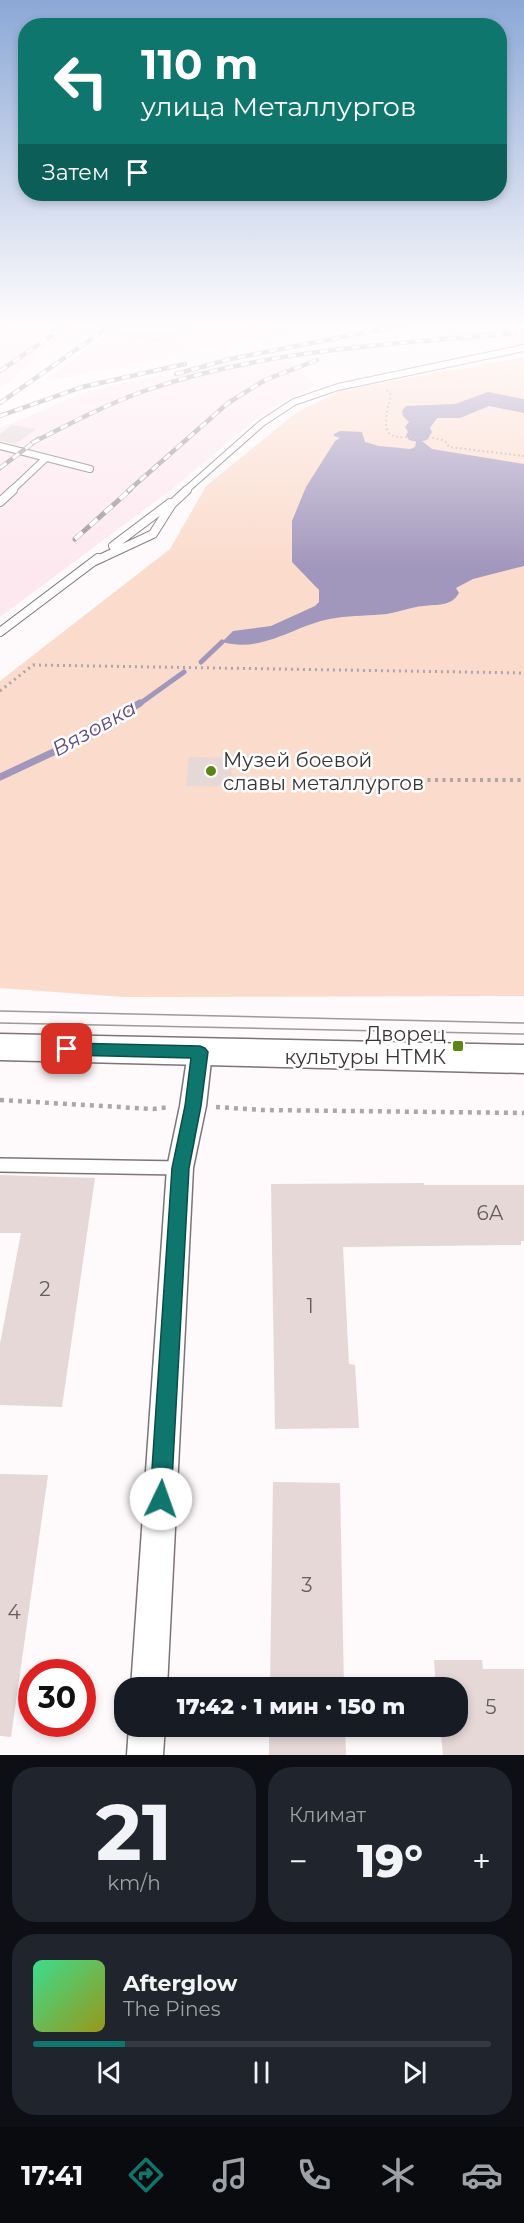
<!DOCTYPE html>
<html lang="ru">
<head>
<meta charset="utf-8">
<style>
	:root { --surface:#171b24; --page:#20242c; --text:#f1f3f6; --muted:#9ea1a6; --line:#363941; --accent:#0f766e }
	body { margin:0; font-family:Montserrat,sans-serif; background:var(--page); color:var(--text); height:100vh; display:flex; flex-direction:column; font-size:22px; white-space:nowrap }
	* { box-sizing:border-box; margin:0 }
	p { font-size:20px; color:var(--muted) }
	.icon { flex:none; width:33px; height:33px; fill:none; stroke:currentColor; stroke-width:2; stroke-linecap:round; stroke-linejoin:round }
	.map { position:relative; height:1755px; overflow:hidden }
	.side { display:flex; flex-direction:column; gap:12px; padding:12px; background:#0d0f14; flex:1 }
	.side>* { flex:none }
	.hud { position:absolute; left:18px; top:18px; width:489px; height:183px; border-radius:24px; box-shadow:0 3px 9px #0003; background:#0f766e; color:#fff; overflow:hidden }
	.speed { position:absolute; left:18px; top:1659px; display:flex; gap:12px; font-size:30px; font-weight:700; text-align:center }
	.speed>* { display:grid; place-content:center; width:78px; height:78px; border-radius:50%; background:var(--surface); box-shadow:0 3px 9px #0003; line-height:1 }
	.speed .limit { border:9px solid #d22; background:#fff; color:#111 }
	.pin { position:absolute; display:grid; place-items:center; width:51px; height:51px; color:#fff; margin:-26px; border-radius:12px; box-shadow:0 3px 9px #0006 }
	.me { position:absolute; width:66px; margin:-33px; rotate:3deg; stroke-linejoin:round; filter:drop-shadow(0 0 4px #0008) }
	.turn { display:flex; align-items:center; gap:21px; height:126px; padding:0 24px; font-size:27px }
	.turn .icon { width:78px; height:78px; stroke-width:2.5 }
	.turn b { display:block; font-size:42px; line-height:51px }
	.then { display:flex; align-items:center; height:57px; padding:0 24px; background:#0003; gap:12px; font-size:22px }
	.big { font-size:45px; font-weight:800; line-height:1.1 }
	.side .card { flex:1; display:flex; flex-direction:column; justify-content:center; gap:9px; min-width:0; padding:0 21px; border-radius:24px; background:var(--page) }
	.side .dial { align-items:center; gap:0 }
	.dial b { font-size:78px; line-height:1 }
	.song { display:flex; align-items:center; gap:18px }
	.cover { width:72px; height:72px; border-radius:9px; background:linear-gradient(135deg,hsl(150 70% 55%),hsl(60 70% 35%)) }
	.played { height:6px; border-radius:3px; background:linear-gradient(90deg,var(--accent) 20%,var(--line) 20%) }
	.keys { display:flex; justify-content:space-around; direction:ltr }
	.heat { display:flex; justify-content:space-between; align-items:center; font-size:33px; direction:ltr }
	.side .tiles { flex:1; display:grid; gap:12px; grid-template-columns:1fr 1fr }
	.card:last-child { grid-column:span 2 }
	.trip { position:absolute; left:114px; top:1677px; width:354px; height:60px; border-radius:24px; background:var(--surface); box-shadow:0 3px 9px #0003; font-weight:800; line-height:60px; text-align:center }
	.tab-bar { display:flex; height:96px; justify-content:space-around; align-items:center; background:#090b0e; color:var(--muted) }
	.tab-bar .icon { width:42px; height:42px }
	.tab-bar .on { color:var(--accent) }
	.tab-bar b { font-size:27px; color:var(--text) }
	.map>svg:first-child { display:block }
</style>
</head>
<body>
<div class="map">
<svg width="524" height="1755" viewBox="0 0 524 1755">
	<rect width="100%" height="100%" fill="#fef9fb"/>
	<!-- built -->
	<path fill="#fde8ef" d="M 0,323 L 102,323 L 64,345 L 50,345 L 13,379 L 0,387 Z
		M 125,323 L 320,323 L 294,328 L 283,335 L 180,352 L 164,359 L 54,380 L 47,378 Z
		M 443,323 L 524,323 L 524,351 L 506,339 L 464,344 Z
		M 277,357 L 302,370 L 315,386 L 279,404 L 252,422 L 176,486 L 0,617 L 0,428 L 88,391 L 164,374 L 175,377 L 206,368 Z"/>
	<!-- green -->
	<path fill="#fbdbcb" d="M 524,357 L 524,996 L 124,997 L 0,988 L 0,681 L 170,549 L 206,486 L 296,413 L 342,390 Z"/>
	<!-- water -->
	<path fill="#a196bc" d="M 340,431 L 362,432 L 365,442 L 379,446 L 410,449 L 415,447 L 417,437 L 432,449 L 524,464 L 524,566 L 473,579 L 456,588 L 459,593 C 451,607 437,604 423,606 C 411,607 399,612 387,614 C 370,616 353,615 336,618 C 296,623 265,654 222,642 L 233,631 L 271,626 L 315,606 L 319,602 L 319,590 L 292,562 L 292,521 L 306,487 L 335,441 L 340,438 L 334,436 L 334,434 Z"/>
	<g fill="none" stroke-linecap="round" stroke-linejoin="round">
		<!-- stream-far1 -->
		<path stroke="#a196bc" stroke-width="5" d="M 201,662 L 222,642
			M 138,705 L 184,672"/>
		<!-- stream -->
		<path stroke="#a196bc" stroke-width="7" d="M 0,777 L 92,734 L 140,703"/>
		<!-- river -->
		<path fill="#a196bc" fill-rule="evenodd" d="M 488,392 L 524,399 L 524,413 L 489,406 L 460,418 L 437,418 L 430,428 L 432,432 L 427,440 L 418,442 L 409,440 L 406,435 L 408,432 L 405,427 L 409,422 L 403,416 L 402,411 L 406,406 L 455,404 Z"/>
	</g>
	<!-- building -->
	<path fill="#e5d8d7" d="M 100,323 L 197,323 L 166,344 L 99,333 Z
		M 12,425 L 36,429 L 16,444 L 0,441 L 0,434 Z
		M 189,757 L 232,758 L 231,786 L 186,786 Z
		M 0,1175 L 95,1178 L 62,1407 L 0,1405 L 0,1344 L 21,1233 L 0,1233 Z
		M 424,1183 L 424,1185 L 524,1185 L 524,1241 L 521,1241 L 521,1245 L 343,1247 L 349,1364 L 355,1365 L 359,1428 L 275,1429 L 271,1184 Z
		M 0,1474 L 48,1475 L 11,1737 L 0,1736 Z
		M 273,1482 L 340,1483 L 344,1688 L 270,1688 Z
		M 434,1660 L 482,1660 L 483,1669 L 524,1669 L 524,1755 L 443,1755 L 440,1726 L 458,1726 L 458,1688 L 436,1688 Z
		M 269,1726 L 345,1726 L 346,1755 L 269,1755 Z"/>
	<g fill="none" stroke-linecap="round" stroke-linejoin="round">
		<defs>
			<path id="service-far2" d="M 0,446 L 90,469
				M 11,491 L 46,458
				M 185,491 L 262,423 L 294,402 L 338,387 L 524,348"/>
			<path id="service-far1" d="M 0,502 L 13,490
				M 113,546 L 170,503
				M 93,562 L 153,534 L 172,504 L 187,490
				M 0,632 L 98,558"/>
			<path id="service" d="M 0,1165 L 180,1168"/>
			<path id="minor" d="M 200,1043 L 209,1045 L 212,1052 L 206,1106 L 193,1168 L 167,1688 L 131,1688 L 167,1168 L 180,1106 L 188,1052 L 191,1045 Z
				M 129,1726 L 165,1726 L 163,1755 L 127,1755 Z"/>
			<path id="secondary" d="M 0,1034 L 524,1045 L 524,1073 L 0,1060 Z"/>
		</defs>
		<!-- service-far2 casing -->
		<use href="#service-far2" stroke="#7e7377" stroke-width="8"/>
		<!-- service-far1 casing -->
		<use href="#service-far1" stroke="#7e7377" stroke-width="10"/>
		<!-- service casing -->
		<use href="#service" stroke="#7e7377" stroke-width="16"/>
		<!-- minor casing -->
		<use href="#minor" stroke="#7e7377" stroke-width="3"/>
		<!-- secondary casing -->
		<use href="#secondary" stroke="#7e7377" stroke-width="3"/>
		<!-- path-far3 -->
		<path stroke="#aba6a8" stroke-width="2" stroke-dasharray="1.5 3" stroke-linecap="butt" d="M 387,390 L 391,395 C 373,459 406,427 445,441 L 449,447 L 524,456"/>
		<!-- path-far2 -->
		<path stroke="#aba6a8" stroke-width="3" stroke-dasharray="2 4" stroke-linecap="butt" d="M 0,691 L 33,665 L 524,673"/>
		<!-- path-far1 -->
		<path stroke="#aba6a8" stroke-width="4" stroke-dasharray="3 4.5" stroke-linecap="butt" d="M 315,780 L 524,780"/>
		<!-- path -->
		<path stroke="#aba6a8" stroke-width="4.5" stroke-dasharray="4 5" stroke-linecap="butt" d="M 0,1100 L 153,1109 L 169,1107
			M 216,1107 L 262,1110 L 524,1113"/>
		<!-- service-far2 -->
		<use href="#service-far2" stroke="#fff" stroke-width="6"/>
		<!-- service-far1 -->
		<use href="#service-far1" stroke="#fff" stroke-width="8"/>
		<!-- service -->
		<use href="#service" stroke="#fff" stroke-width="13"/>
		<!-- minor -->
		<use href="#minor" fill="#fff" fill-rule="evenodd"/>
		<!-- secondary -->
		<use href="#secondary" fill="#fff" fill-rule="evenodd"/>
		<!-- tram -->
		<path stroke="#9e999b" stroke-width="1.5" d="M 0,1011 L 524,1023
			M 0,1023 L 524,1034"/>
		<defs>
			<path id="rail-far1" d="M 0,329 L 4,326
				M 0,371 L 70,323
				M 176,374 L 230,359 L 413,323
				M 0,403 L 114,323
				M 0,416 L 82,387 L 185,364
				M 32,443 C 69,424 105,405 144,391 C 262,350 391,344 514,333
				M 0,468 L 38,439
				M 128,491 L 228,403 L 265,380 L 317,360"/>
			<path id="rail" d="M 75,539 L 130,490"/>
		</defs>
		<!-- rail-far1 casing -->
		<use href="#rail-far1" stroke="#9e999b" stroke-width="4.5"/>
		<!-- rail casing -->
		<use href="#rail" stroke="#9e999b" stroke-width="5"/>
		<!-- rail-far1 -->
		<use href="#rail-far1" stroke="#fff" stroke-width="3" stroke-dasharray="8" stroke-linecap="butt"/>
		<!-- rail -->
		<use href="#rail" stroke="#fff" stroke-width="4" stroke-dasharray="10" stroke-linecap="butt"/>
	</g>
	<!-- sky -->
	<linearGradient id="sky" x2="0" y2="1"><stop stop-color="#8ba8d6"/><stop offset="0.57" stop-color="#fffcfd"/><stop offset="1" stop-color="#fffcfd" stop-opacity="0"/></linearGradient>
	<rect width="524" height="569" fill="url(#sky)"/>
	<!-- route -->
	<path fill="#0f766e" stroke="#0a4d48" stroke-width="1.5" d="M 67,1043 L 200,1046 L 205,1048 L 208,1052 L 201,1106 L 189,1168 L 171,1499 L 168,1506 L 161,1509 L 153,1506 L 150,1499 L 172,1168 L 185,1106 L 191,1058 L 67,1055 L 61,1053 L 59,1049 L 61,1044 Z"/>
	<!-- markers -->
	<g fill="#598615" stroke="#fff" stroke-width="2">
		<circle cx="211" cy="771" r="6"/>
		<rect x="452" y="1040" width="12" height="12" rx="3"/>
	</g>
	<g text-anchor="middle" dominant-baseline="central" stroke-width="5" stroke-linejoin="round" paint-order="stroke">
		<!-- poi labels -->
		<g font-size="20" fill="#393436" stroke="#fff" text-anchor="start">
			<text x="223" y="760">Музей боевой<tspan x="223" dy="23">славы металлургов</tspan></text>
			<text x="446" y="1034" text-anchor="end">Дворец<tspan x="446" dy="23">культуры НТМК</tspan></text>
		</g>
		<!-- near-number labels -->
		<g font-size="20" fill="#645d5e">
			<text x="490" y="1213">6А</text>
			<text x="45" y="1289">2</text>
			<text x="310" y="1306">1</text>
			<text x="307" y="1585">3</text>
			<text x="14" y="1612">4</text>
			<text x="491" y="1707">5</text>
		</g>
		<!-- water labels -->
		<g font-size="21" font-style="italic" fill="#5d4b81" stroke="#fff">
			<text transform="translate(94 728) rotate(-29)">Вязовка</text>
		</g>
	</g>
</svg>
<div class="speed"><div class="limit">30</div></div>
<div class="pin" style="left:67px;top:1049px;background:#d93025"><svg class="icon" aria-label="arrive" viewBox="0 0 24 24"><path d="M6 21V4h12l-3 4 3 4H6"/></svg></div>
<svg class="me" style="left:161px;top:1499px" viewBox="-20 -20 40 40"><circle r="19" fill="#fff"/><path d="M0-13L10 11 0 6-10 11z" fill="#0f766e"/></svg>
<div class="trip">17:42 · 1 мин · 150 m</div>
<div class="hud">
<div class="turn"><svg class="icon" aria-label="left" viewBox="0 0 24 24"><path d="M17 20v-9H6M10 6l-5 5 5 5"/></svg><div><b>110 m</b>улица Металлургов</div></div>
<div class="then">Затем<svg class="icon" aria-label="arrive" viewBox="0 0 24 24"><path d="M6 21V4h12l-3 4 3 4H6"/></svg></div>
</div>
</div>
<section class="side">
<div class="tiles">
<div class="card dial"><b>21</b><p>km/h</p></div>
<div class="card"><p>Климат</p>
<div class="heat"><a>−</a><b class="big">19°</b><a>+</a></div>
</div>
<div class="card">
<div class="song"><i class="cover"></i><div><b>Afterglow</b><p>The Pines</p></div></div>
<div class="played"></div>
<div class="keys"><svg class="icon" aria-label="previous" viewBox="0 0 24 24"><path d="M18 5L8 12l10 7zM5 5v14"/></svg><svg class="icon" aria-label="pause" viewBox="0 0 24 24"><path d="M8 5v14M16 5v14"/></svg><svg class="icon" aria-label="next" viewBox="0 0 24 24"><path d="M6 5l10 7-10 7zM19 5v14"/></svg></div>
</div>
</div>
</section>
<nav class="tab-bar">
<b>17:41</b>
<svg class="icon on" aria-label="directions" viewBox="0 0 24 24"><path d="M12 3l9 9-9 9-9-9zM9 14v-3h6M13 9l2 2-2 2"/></svg>
<svg class="icon" aria-label="music" viewBox="0 0 24 24"><path d="M9 18V5l10-2v13"/><circle cx="6" cy="18" r="3"/><circle cx="16" cy="16" r="3"/></svg>
<svg class="icon" aria-label="phone" viewBox="0 0 24 24"><path d="M5 4h4l2 5-3 2q2 4 5 5l2-3 5 2v4C11 20 4 13 5 4z"/></svg>
<svg class="icon" aria-label="climate" viewBox="0 0 24 24"><path d="M12 3v18M4 7l16 10M4 17L20 7"/></svg>
<svg class="icon" aria-label="car" viewBox="0 0 24 24"><path d="M5 17H2v-5l4-1 3-4h7l3 4 3 1v5h-3M9 17h6M6 11h13"/><circle cx="7" cy="17" r="2"/><circle cx="17" cy="17" r="2"/></svg>
</nav>
</body>
</html>
